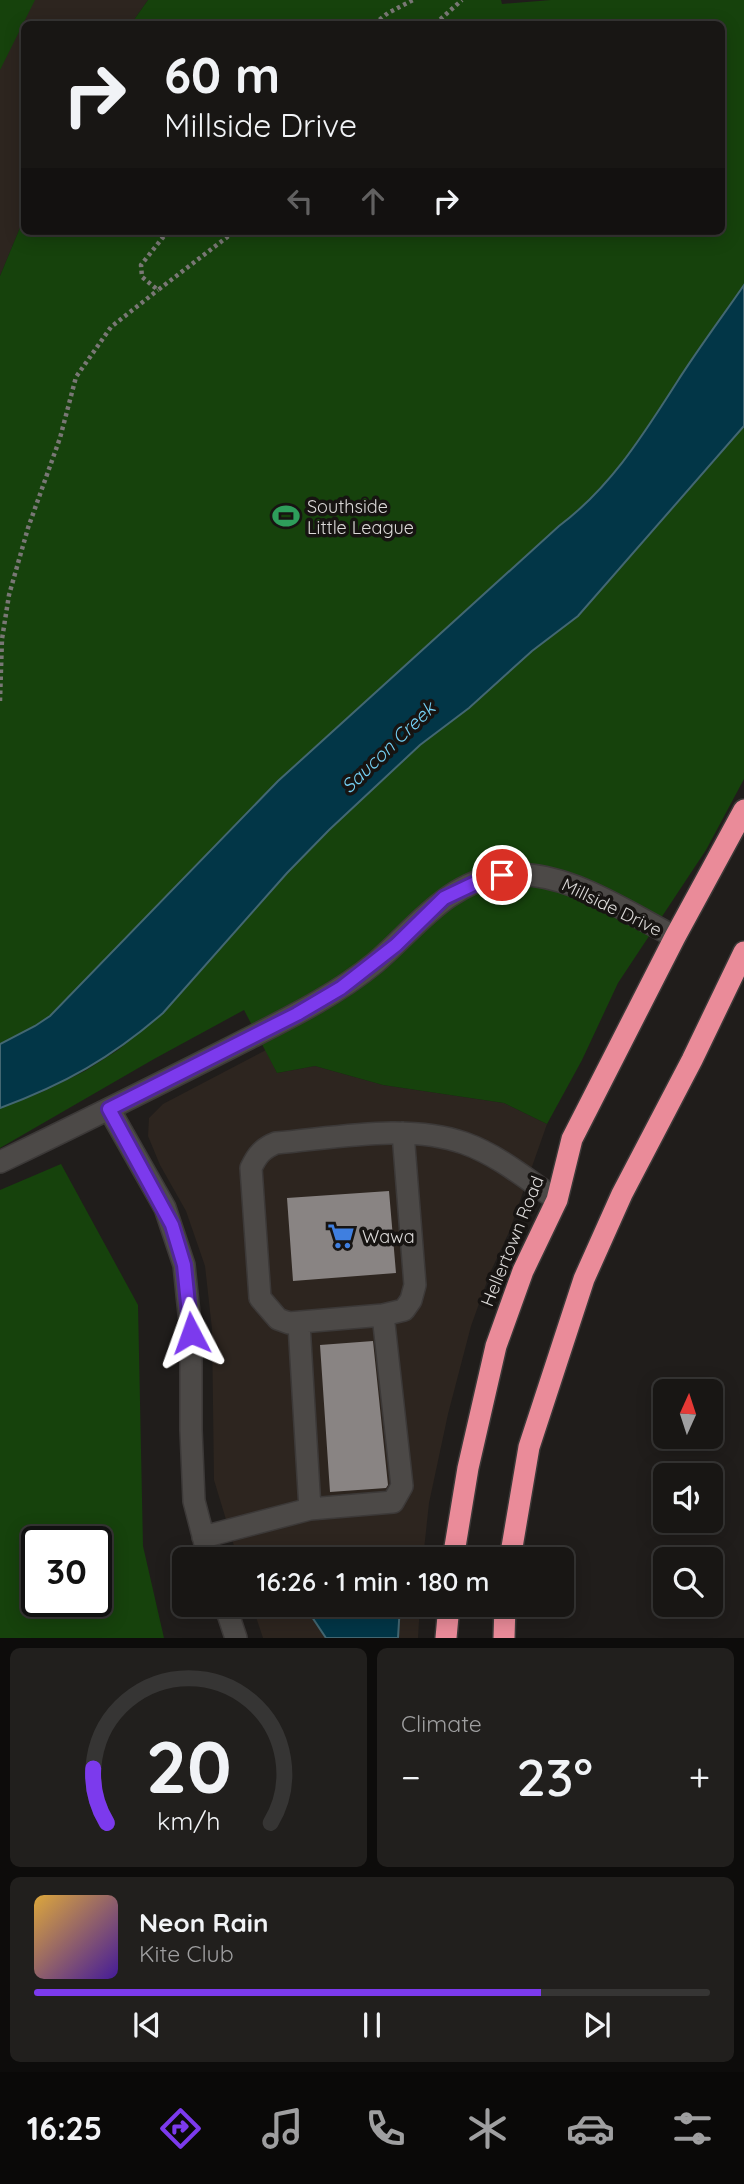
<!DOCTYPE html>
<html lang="en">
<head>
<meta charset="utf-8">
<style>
	:root { --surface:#181614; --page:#211f1d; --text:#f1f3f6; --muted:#9f9fa0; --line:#363534; --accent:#7c3aed }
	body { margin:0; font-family:Quicksand,sans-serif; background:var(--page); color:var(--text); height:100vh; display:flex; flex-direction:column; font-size:26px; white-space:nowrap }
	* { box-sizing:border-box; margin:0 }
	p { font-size:23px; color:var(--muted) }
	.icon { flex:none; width:38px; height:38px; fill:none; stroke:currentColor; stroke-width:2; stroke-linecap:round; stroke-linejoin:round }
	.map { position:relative; height:1638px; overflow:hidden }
	.panel { display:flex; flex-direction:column; gap:10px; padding:10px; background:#0d0c0b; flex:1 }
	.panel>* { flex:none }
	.top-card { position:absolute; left:21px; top:21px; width:704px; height:214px; border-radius:10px; box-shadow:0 4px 18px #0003,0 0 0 2px var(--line); background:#181614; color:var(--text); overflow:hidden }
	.needle { width:46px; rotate:3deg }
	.controls { position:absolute; left:653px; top:1379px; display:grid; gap:14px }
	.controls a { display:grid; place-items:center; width:70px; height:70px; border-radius:10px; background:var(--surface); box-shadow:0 4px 18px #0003,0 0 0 2px var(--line); font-size:35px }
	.speed { position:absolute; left:21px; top:1526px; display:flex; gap:14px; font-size:35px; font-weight:700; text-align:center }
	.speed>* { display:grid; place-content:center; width:91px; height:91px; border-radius:50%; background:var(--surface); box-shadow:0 4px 18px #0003,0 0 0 2px var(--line); line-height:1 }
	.speed .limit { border:4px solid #111; border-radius:10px; background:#fff; color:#111 }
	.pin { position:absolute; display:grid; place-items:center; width:60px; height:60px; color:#fff; margin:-30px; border:4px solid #fff; border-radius:50%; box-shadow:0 2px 7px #0007 }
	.me { position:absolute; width:77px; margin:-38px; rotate:356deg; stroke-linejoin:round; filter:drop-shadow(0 0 5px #0008) }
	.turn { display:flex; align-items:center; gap:24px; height:147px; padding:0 28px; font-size:32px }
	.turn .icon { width:91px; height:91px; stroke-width:2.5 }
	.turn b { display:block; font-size:49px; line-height:60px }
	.lanes { display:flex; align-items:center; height:66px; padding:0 28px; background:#0003; justify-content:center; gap:35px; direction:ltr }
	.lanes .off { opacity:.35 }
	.big { font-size:52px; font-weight:600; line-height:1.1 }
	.panel .widget { flex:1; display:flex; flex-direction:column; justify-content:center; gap:10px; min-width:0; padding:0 24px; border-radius:10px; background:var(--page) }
	.panel .dial { align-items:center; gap:0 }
	.dial svg { height:182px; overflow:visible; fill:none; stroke:var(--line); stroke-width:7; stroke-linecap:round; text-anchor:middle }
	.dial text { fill:var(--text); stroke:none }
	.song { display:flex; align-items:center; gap:21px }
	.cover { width:84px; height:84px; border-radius:10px; background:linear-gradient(135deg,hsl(40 70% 55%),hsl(260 70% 35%)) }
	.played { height:7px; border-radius:4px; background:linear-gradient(90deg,var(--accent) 75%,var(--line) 75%) }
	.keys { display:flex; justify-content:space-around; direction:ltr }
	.heat { display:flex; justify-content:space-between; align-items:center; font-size:38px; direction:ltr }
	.panel .tiles { flex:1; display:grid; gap:10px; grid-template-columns:1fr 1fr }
	.widget:last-child { grid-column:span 2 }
	.trip { position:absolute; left:172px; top:1547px; width:402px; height:70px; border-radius:10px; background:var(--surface); box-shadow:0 4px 18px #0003,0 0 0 2px var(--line); font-weight:600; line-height:70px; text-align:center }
	.dock { display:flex; height:112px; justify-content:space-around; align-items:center; background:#0a0908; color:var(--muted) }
	.dock .icon { width:49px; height:49px }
	.dock .current { color:var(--accent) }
	.dock b { font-size:32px; color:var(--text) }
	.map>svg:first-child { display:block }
</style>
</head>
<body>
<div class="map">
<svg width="744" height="1638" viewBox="0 0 744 1638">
	<rect width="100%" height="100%" fill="#201d1b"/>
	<!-- built -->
	<path fill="#2d251f" d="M 0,0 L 148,0 L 131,24 L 24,24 L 24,218 L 0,276 Z
		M 266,1050 L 277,1073 L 315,1066 L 383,1085 L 504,1103 L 547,1124 L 509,1232 L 490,1273 L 471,1326 L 448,1414 L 429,1503 L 423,1559 L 238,1559 L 214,1480 L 212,1329 L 205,1266 L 186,1211 L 160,1165 L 148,1136 L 149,1118 L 163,1104 Z
		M 252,1605 L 420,1605 L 418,1638 L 263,1638 Z"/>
	<!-- green -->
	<path fill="#16420c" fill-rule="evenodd" d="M 0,0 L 35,0 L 0,70 Z
		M 148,0 L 501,0 L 502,4 L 551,0 L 744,0 L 744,285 L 622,465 L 584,507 L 559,526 L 50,1016 L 36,1026 L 0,1044 L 0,276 L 24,218 L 24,231 L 721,231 L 721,24 L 131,24 Z
		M 744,426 L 744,779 L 706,850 L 618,983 L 582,1060 L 547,1124 L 504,1103 L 383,1085 L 315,1066 L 277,1073 L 244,1010 L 154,1059 L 0,1148 L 0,1108 L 42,1092 L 85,1071 L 118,1050 L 163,1013 L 287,873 L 329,830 L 420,745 L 469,708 L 532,651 L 578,616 Z
		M 61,1164 L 138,1305 L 143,1546 L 164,1638 L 0,1638 L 0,1190 ZM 37,1542 L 96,1542 L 96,1601 L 37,1601 Z"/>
	<!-- water -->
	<path fill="#023647" stroke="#436772" stroke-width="2" d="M 744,285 L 744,426 L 578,616 L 532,651 L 469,708 L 420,745 L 329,830 L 287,873 L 163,1013 C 111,1058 65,1084 0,1108 L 0,1044 L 35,1026 L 50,1016 L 278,781 L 559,526 C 611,487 643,435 677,382 C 698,349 722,317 744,285 Z
		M 304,1605 L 400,1605 L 398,1638 L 326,1638 Z"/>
	<!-- building -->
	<path fill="#898483" d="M 389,1191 L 396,1273 L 293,1281 L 287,1198 Z
		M 373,1341 L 388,1485 L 386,1488 L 330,1492 L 320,1345 Z"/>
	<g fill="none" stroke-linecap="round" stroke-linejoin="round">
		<defs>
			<path id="minor" d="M 109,1109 L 165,1208 L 184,1265 L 191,1333 L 191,1430 L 194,1501 L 209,1559
				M 0,1162 C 77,1125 153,1087 228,1049 C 278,1023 331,999 375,963 C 415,929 447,882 503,875 C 563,868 623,910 675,937
				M 383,1315 L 289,1323 L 278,1319 L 260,1298 L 251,1168 C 257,1155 263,1148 276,1143 C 335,1138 408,1123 464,1143 C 498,1155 528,1180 557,1200
				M 299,1324 L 310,1509
				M 203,1537 L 310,1509 L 393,1502 L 402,1486 L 383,1315 L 404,1310 L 411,1300 L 415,1285 L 403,1133
				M 225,1605 L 236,1638"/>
			<path id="highway" d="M 453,1559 L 468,1468 L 496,1346 L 523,1271 L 557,1200 L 572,1139 L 675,937 L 744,810
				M 510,1559 L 529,1447 L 584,1279 L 622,1194 L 692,1060 L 744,952
				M 446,1638 L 449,1605
				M 504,1638 L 505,1605"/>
		</defs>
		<!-- minor casing -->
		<use href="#minor" stroke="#3c3938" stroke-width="24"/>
		<!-- highway casing -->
		<use href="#highway" stroke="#3c3938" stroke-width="24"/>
		<!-- path -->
		<path stroke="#797775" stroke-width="4.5" stroke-dasharray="3.5 3.5" stroke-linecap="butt" d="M 374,24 L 388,13 L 413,0
			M 435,24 L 462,0
			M 168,231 L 141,265 L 142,277 L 158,290 L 235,231
			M 0,701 L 2,639 L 9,595 L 28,528 L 60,438 L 76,377 L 111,327 L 158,290"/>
		<!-- minor -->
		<use href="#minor" stroke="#4c4947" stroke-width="21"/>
		<!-- highway -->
		<use href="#highway" stroke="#ea8b99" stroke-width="21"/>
	</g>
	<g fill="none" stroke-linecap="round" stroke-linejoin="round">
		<defs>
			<path id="route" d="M 191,1333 L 184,1265 L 172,1225 L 109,1109 L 297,1014 L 341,988 L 396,945 L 444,898 L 484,879 L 502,875"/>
		</defs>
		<!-- route casing -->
		<use href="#route" stroke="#51269a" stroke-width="18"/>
		<!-- route -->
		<use href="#route" stroke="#7c3aed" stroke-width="12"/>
	</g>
	<!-- icons -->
	<defs>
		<symbol id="stadium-bare" viewBox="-9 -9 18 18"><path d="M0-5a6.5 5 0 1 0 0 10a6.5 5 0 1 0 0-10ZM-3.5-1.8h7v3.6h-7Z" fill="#2e9e5b" stroke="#171412" stroke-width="2.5" paint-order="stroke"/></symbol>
		<symbol id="supermarket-bare" viewBox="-9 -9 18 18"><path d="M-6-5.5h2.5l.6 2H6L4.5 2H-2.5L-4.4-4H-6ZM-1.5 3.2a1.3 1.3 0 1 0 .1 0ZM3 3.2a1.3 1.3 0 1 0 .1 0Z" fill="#3f7fe0" stroke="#171412" stroke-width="2.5" paint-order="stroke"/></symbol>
	</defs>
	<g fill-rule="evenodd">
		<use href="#stadium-bare" x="267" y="497" width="38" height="38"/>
		<use href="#supermarket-bare" x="322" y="1217" width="38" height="38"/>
	</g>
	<g text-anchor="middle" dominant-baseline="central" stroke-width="7" stroke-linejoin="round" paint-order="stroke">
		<!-- poi labels -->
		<g font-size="18" fill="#dbd9d8" stroke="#171412" text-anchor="start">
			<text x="307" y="506">Southside<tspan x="307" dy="21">Little League</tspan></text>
			<text x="362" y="1236">Wawa</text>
		</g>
		<!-- street labels -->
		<g font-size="18" fill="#dbd9d8" stroke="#171412">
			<text transform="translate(612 907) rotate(26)">Millside Drive</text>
			<text transform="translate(512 1241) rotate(-68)">Hellertown Road</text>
		</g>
		<!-- water labels -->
		<g font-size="19" font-style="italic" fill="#75d1f5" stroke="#171412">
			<text transform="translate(388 747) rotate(-44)">Saucon Creek</text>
		</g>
	</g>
</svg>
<div class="controls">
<a><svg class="needle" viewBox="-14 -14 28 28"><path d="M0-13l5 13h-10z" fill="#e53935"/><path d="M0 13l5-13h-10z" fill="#9f9fa0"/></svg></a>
<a><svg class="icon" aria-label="sound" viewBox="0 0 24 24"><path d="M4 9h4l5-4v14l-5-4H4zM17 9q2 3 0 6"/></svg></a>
<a><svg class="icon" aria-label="search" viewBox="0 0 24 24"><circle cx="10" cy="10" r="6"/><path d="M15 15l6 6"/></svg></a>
</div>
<div class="speed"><div class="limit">30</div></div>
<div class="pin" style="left:502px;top:875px;background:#d93025"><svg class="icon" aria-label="arrive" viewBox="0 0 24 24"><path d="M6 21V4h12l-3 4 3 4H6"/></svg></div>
<svg class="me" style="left:191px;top:1333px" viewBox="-20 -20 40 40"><path d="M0-17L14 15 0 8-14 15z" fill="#7c3aed" stroke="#fff" stroke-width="4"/></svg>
<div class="trip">16:26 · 1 min · 180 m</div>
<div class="top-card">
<div class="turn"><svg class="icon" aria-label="right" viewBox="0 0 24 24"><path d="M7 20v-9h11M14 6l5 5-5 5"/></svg><div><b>60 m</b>Millside Drive</div></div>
<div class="lanes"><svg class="icon off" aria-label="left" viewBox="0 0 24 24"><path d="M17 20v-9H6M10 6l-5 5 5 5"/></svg><svg class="icon off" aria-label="ahead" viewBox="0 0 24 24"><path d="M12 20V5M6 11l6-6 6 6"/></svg><svg class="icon" aria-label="right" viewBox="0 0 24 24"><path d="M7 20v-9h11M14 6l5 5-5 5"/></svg></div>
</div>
</div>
<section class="panel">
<div class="tiles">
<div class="widget dial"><svg viewBox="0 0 100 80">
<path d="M14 69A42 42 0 1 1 86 69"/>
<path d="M14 69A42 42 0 0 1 8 45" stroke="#7c3aed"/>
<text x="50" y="56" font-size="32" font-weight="700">20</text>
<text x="50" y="72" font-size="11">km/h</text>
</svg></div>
<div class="widget"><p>Climate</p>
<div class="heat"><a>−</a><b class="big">23°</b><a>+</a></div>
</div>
<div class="widget">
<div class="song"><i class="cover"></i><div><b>Neon Rain</b><p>Kite Club</p></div></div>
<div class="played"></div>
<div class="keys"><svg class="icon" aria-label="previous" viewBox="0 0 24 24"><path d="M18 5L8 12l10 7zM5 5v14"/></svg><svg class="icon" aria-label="pause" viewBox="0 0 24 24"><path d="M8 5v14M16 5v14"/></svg><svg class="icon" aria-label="next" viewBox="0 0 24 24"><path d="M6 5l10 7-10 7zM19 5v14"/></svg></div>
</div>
</div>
</section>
<nav class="dock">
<b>16:25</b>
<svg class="icon current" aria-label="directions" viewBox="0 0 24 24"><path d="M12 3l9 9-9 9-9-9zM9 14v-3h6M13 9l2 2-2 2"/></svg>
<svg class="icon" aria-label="music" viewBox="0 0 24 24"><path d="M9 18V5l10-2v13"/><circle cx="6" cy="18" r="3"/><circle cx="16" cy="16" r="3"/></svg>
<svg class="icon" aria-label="phone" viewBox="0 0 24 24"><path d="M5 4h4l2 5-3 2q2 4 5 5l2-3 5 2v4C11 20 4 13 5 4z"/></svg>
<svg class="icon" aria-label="climate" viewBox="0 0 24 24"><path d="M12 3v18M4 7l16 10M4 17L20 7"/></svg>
<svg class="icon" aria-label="car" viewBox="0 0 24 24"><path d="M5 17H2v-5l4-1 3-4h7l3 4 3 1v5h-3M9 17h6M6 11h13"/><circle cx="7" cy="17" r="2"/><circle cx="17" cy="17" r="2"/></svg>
<svg class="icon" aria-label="filters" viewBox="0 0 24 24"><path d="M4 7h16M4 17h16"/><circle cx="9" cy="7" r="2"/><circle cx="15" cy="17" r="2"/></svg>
</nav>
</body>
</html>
